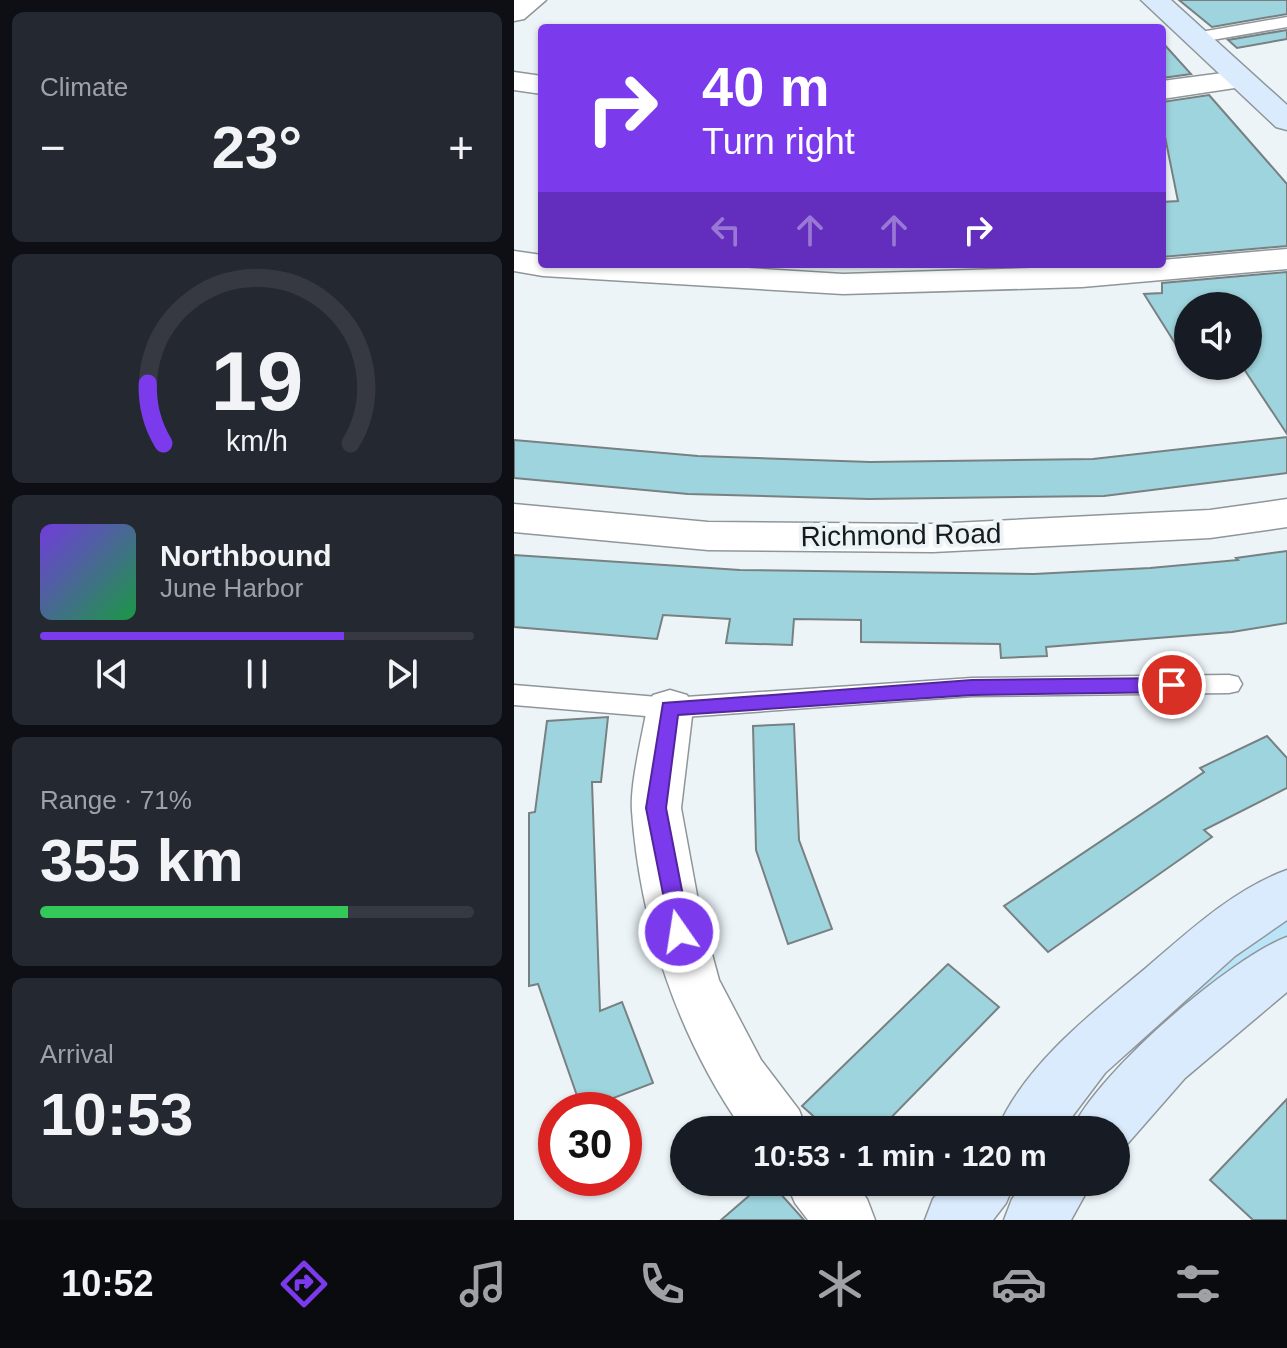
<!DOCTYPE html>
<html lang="en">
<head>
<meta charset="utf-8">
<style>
	:root { --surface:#171b24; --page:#242831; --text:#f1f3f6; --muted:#9ea1a6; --line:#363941; --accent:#7c3aed }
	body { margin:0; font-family:Helvetica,sans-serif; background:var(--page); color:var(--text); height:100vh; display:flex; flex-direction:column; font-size:30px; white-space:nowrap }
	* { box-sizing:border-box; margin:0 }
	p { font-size:26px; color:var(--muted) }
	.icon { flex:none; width:44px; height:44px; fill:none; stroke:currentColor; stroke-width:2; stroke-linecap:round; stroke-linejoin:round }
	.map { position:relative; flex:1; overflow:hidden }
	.side { display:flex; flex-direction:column; gap:12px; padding:12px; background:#0d0f14; width:514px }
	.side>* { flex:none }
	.guide { position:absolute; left:24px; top:24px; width:628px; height:244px; border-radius:8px; box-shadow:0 2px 6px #0004; background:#7c3aed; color:#fff; overflow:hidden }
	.fabs { position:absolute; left:660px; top:292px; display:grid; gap:16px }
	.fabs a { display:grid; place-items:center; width:88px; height:88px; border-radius:50%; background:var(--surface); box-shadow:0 2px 6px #0004; font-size:40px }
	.speed { position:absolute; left:24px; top:1092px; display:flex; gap:16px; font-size:40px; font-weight:700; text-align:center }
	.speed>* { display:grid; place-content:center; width:104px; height:104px; border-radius:50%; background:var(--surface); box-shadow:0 2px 6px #0004; line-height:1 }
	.speed .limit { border:12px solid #d22; background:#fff; color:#111 }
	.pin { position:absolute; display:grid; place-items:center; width:68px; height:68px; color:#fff; margin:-34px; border:4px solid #fff; border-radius:50%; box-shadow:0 2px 8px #0007 }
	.me { position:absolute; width:88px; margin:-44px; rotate:347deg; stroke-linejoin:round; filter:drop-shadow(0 0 6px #0008) }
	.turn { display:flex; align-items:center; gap:28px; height:168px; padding:0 32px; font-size:36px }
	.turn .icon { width:104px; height:104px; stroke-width:2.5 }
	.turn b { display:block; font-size:56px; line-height:68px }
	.lanes { display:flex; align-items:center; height:76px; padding:0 32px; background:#0003; justify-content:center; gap:40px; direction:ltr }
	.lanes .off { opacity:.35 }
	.big { font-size:60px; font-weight:700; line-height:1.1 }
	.side .widget { flex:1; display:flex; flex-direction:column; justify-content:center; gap:12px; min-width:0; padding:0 28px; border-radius:12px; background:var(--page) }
	.side .dial { align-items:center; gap:0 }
	.dial svg { height:208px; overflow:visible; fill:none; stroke:var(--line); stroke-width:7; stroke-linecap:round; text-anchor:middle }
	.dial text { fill:var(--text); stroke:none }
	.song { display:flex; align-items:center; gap:24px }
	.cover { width:96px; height:96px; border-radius:12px; background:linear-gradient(135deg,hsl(260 70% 55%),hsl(140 70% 35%)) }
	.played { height:8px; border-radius:4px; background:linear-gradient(90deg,var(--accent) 70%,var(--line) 70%) }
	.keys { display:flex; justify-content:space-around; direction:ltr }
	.heat { display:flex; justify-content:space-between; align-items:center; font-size:44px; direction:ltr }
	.charge { height:12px; border-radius:6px; background:linear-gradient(90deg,#34c759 71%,var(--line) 0) }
	.trip { position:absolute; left:156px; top:1116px; width:460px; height:80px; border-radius:40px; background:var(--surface); box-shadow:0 2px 6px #0004; font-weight:700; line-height:80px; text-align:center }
	.tab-bar { display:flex; height:128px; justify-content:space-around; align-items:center; background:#090b0e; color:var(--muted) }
	.tab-bar .icon { width:56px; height:56px }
	.tab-bar .on { color:var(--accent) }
	.tab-bar b { font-size:36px; color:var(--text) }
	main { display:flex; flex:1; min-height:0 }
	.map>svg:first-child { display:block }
</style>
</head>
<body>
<main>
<section class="side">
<div class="widget"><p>Climate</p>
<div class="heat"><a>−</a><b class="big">23°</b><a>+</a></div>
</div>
<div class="widget dial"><svg viewBox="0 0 100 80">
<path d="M14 69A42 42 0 1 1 86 69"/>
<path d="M14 69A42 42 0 0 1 8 46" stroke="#7c3aed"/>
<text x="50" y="56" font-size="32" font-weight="700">19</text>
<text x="50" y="72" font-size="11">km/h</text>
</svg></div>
<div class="widget">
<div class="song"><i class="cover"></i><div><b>Northbound</b><p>June Harbor</p></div></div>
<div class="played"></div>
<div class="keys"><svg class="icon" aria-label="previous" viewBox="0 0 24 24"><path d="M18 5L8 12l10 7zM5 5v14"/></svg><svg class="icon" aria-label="pause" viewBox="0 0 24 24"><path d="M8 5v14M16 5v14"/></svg><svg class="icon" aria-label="next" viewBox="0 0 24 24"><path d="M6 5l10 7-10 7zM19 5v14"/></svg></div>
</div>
<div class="widget"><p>Range · 71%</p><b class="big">355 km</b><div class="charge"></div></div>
<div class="widget"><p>Arrival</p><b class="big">10:53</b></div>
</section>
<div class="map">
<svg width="773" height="1220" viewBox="0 0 773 1220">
	<rect width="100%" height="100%" fill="#ecf4f8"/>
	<!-- green -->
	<path fill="#bbe4f9" d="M 773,911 L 773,946 L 631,1057 L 617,1046 Z"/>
	<!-- building -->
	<path fill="#9ed4dd" stroke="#788082" stroke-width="2" d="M 665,0 L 773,0 L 773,14 L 698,27 Z
		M 773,30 L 773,39 L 723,48 L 714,40 Z
		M 648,42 L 677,74 L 648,78 Z
		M 695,95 L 773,184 L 773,246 L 648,257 L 648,202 L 664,201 L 648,122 L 648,102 Z
		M 773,272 L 773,434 L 728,366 L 734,366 L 734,306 L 674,306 L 674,347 L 664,348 L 630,294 L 648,293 L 648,283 Z
		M 773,437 L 773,473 L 590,496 L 355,499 L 174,494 L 0,478 L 0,440 L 184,456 L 356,462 L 579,459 Z
		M 773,551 L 773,623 L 718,632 L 532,647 L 533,656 L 487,658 L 486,644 L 347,642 L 347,620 L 280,619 L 278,645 L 212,643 L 216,619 L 149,615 L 143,639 L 0,627 L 0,555 L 226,570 L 520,574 L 636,568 L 724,560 L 722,558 Z
		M 94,717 L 87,782 L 78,782 L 86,1011 L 108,1002 L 139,1083 L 68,1110 L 24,984 L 15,986 L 15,813 L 21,812 L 33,721 Z
		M 280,724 L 285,840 L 318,929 L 274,944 L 242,850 L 239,726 Z
		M 753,736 L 773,758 L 773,788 L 690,830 L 698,837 L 534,952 L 490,906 L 690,772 L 686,768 Z
		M 434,964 L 485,1007 L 365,1130 L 315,1130 L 288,1106 Z
		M 773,1099 L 773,1220 L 739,1220 L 696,1180 Z
		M 251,1182 L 256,1182 L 290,1220 L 207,1220 Z"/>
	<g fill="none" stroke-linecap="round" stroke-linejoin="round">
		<defs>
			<path id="lane" d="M 773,17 L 773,27 L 681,43 L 673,38 L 681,33 Z
				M 715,675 L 724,677 L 728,684 L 724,691 L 715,693 L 458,696 L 156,718 L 0,705 L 0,685 L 156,698 L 458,678 Z"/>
			<path id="street" d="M 0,0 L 32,0 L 10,19 L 0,21 Z
				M 724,71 L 734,74 L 739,80 L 734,86 L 648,99 L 648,81 Z
				M 0,72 L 28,76 L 28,94 L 0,90 Z
				M 773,249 L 773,269 L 568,287 L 329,294 L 29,276 L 0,271 L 0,251 L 28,255 L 28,264 L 169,264 L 329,274 L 648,264 L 648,260 Z
				M 773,499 L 773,527 L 696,538 L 419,552 L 194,550 L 0,532 L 0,504 L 194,522 L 419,524 L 696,510 Z
				M 156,690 L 173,695 L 179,708 L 167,808 L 185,906 L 205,980 L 247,1060 L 285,1110 L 293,1130 L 229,1130 C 164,1037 126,924 118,811 C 116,784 128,737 133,708 L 139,695 Z
				M 272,1182 L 340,1182 L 353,1199 L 361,1220 L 294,1220 L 281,1203 Z"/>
			<path id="secondary" d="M 627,0 L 657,0 L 773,105 L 773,130 L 762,127 Z
				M 773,870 L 773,920 L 721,956 L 591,1073 L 548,1130 L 483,1130 C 511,1064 578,1013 632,968 C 674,932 720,889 773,870 Z
				M 773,937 L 773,992 L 671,1078 L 608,1150 L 602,1152 L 602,1130 L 558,1130 C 582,1074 716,958 773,937 Z
				M 433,1182 L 501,1182 L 492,1203 L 479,1220 L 411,1220 L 419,1199 Z
				M 511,1182 L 578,1182 L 557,1220 L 490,1220 L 498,1199 Z"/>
		</defs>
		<!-- lane casing -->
		<use href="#lane" stroke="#8f969a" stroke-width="3"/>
		<!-- street casing -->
		<use href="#street" stroke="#8f969a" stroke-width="3"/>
		<!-- secondary casing -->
		<use href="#secondary" stroke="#8f969a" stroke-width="3"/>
		<!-- lane -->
		<use href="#lane" fill="#fff" fill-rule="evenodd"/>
		<!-- street -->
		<use href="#street" fill="#fff" fill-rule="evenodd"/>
		<!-- secondary -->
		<use href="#secondary" fill="#daebfd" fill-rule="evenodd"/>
	</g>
	<!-- route -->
	<path fill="#7c3aed" stroke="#51269a" stroke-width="2" d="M 658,678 L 667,685 L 658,692 L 458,695 L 164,715 L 152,808 L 176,932 L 173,939 L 165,941 L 158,939 L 132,808 L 149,703 L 458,680 Z"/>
	<g text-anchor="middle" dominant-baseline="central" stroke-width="8" stroke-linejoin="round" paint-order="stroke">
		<!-- street labels -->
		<g font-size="28" fill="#181b1c" stroke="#ecf4f8">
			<text transform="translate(387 535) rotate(-1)">Richmond Road</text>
		</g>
	</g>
</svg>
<div class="fabs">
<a><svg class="icon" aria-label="sound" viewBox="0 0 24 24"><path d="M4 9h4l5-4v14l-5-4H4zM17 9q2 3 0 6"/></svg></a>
</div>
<div class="speed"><div class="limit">30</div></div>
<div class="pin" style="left:658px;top:685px;background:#d93025"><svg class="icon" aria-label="arrive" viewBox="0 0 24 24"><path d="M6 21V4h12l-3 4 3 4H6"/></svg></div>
<svg class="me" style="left:165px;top:932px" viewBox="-20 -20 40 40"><circle r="17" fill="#7c3aed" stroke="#fff" stroke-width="3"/><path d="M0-11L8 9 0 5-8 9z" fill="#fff"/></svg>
<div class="trip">10:53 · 1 min · 120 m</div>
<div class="guide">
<div class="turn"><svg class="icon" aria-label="right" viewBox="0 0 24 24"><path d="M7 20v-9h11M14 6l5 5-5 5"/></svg><div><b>40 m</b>Turn right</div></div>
<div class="lanes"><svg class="icon off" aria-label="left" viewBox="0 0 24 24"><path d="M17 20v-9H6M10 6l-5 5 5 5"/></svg><svg class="icon off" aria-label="ahead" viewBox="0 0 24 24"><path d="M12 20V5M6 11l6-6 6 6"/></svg><svg class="icon off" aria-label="ahead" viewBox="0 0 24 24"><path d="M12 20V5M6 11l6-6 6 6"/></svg><svg class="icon" aria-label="right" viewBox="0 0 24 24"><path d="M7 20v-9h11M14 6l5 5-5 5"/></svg></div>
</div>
</div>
</main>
<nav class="tab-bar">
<b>10:52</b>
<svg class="icon on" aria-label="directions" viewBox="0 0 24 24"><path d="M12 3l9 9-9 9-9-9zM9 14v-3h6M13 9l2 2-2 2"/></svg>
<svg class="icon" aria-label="music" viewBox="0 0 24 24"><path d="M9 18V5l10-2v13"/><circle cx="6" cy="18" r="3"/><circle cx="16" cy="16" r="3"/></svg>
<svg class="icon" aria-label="phone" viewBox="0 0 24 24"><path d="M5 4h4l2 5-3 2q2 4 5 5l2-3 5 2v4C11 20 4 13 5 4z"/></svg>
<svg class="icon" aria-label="climate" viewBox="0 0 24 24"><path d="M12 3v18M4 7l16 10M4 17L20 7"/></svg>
<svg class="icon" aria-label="car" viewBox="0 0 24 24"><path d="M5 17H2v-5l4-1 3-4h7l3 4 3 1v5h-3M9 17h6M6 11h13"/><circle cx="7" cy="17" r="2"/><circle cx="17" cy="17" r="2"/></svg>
<svg class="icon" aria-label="filters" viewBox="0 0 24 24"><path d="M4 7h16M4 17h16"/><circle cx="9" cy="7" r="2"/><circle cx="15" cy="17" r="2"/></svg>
</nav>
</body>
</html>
